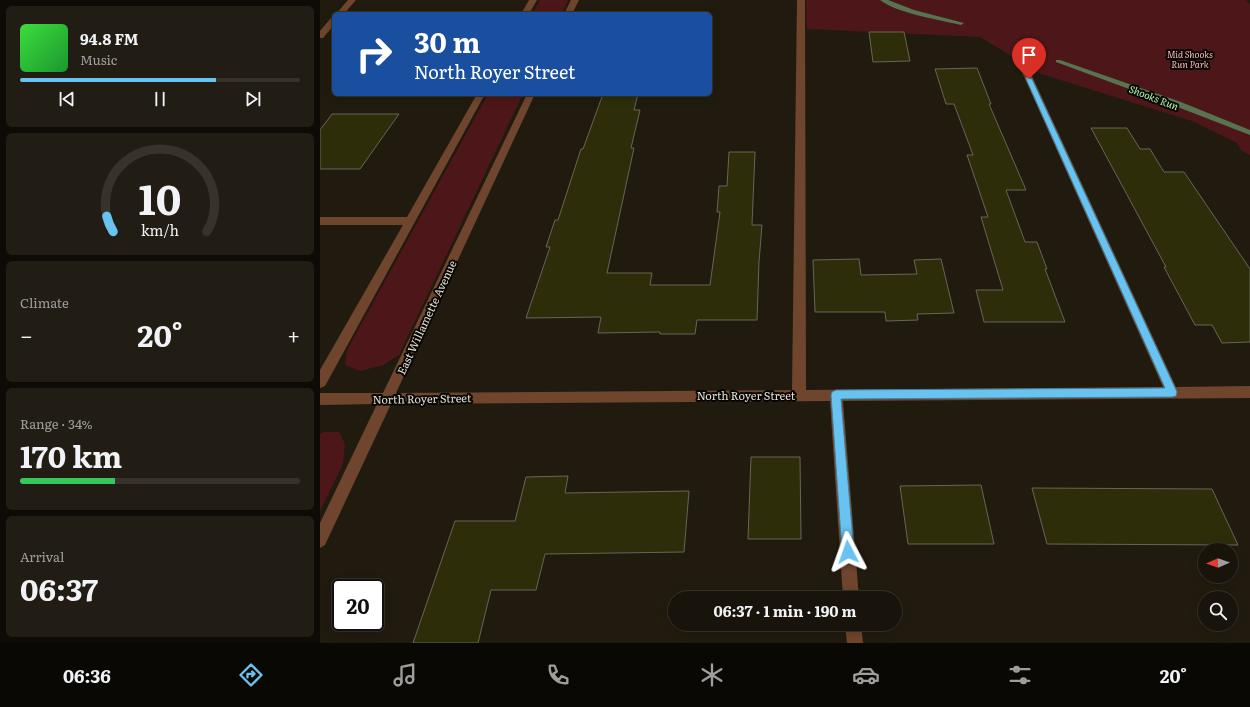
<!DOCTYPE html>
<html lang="en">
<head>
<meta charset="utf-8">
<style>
	:root { --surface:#19140b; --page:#221d14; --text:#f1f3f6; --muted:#9f9e9d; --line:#37332c; --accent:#69c3f1 }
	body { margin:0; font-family:Literata,serif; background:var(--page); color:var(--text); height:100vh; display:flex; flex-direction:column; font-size:15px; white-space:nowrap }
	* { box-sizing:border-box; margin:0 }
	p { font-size:13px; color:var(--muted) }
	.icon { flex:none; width:22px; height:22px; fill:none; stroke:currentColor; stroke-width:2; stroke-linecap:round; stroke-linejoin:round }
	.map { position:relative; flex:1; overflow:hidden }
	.side { display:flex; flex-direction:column; gap:6px; padding:6px; background:#0e0b06; width:320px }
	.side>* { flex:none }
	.top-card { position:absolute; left:12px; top:12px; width:380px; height:84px; border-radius:6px; box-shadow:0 2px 10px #0003,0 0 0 1px var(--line); background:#1a4fa0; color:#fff; overflow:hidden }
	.needle { width:26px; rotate:268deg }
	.tools { position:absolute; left:878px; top:543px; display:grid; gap:8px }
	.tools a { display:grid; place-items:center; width:40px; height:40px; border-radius:50%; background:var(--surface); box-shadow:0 2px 10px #0003,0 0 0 1px var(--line); font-size:20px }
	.speed { position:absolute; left:12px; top:579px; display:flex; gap:8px; font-size:20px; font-weight:700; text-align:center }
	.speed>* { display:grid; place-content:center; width:52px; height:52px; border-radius:50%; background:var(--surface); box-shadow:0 2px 10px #0003,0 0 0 1px var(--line); line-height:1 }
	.speed .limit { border:2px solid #111; border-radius:6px; background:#fff; color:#111 }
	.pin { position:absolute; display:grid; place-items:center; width:34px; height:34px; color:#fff; margin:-41px -17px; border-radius:50% 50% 50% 0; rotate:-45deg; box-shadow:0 0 4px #0007 }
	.pin .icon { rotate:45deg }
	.me { position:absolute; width:44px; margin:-22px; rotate:356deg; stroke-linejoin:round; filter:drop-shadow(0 0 3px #0008) }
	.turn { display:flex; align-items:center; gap:14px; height:84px; padding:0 16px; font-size:18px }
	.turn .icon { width:52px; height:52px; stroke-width:2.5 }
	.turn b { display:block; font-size:28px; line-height:34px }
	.big { font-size:30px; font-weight:700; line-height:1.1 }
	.side .widget { flex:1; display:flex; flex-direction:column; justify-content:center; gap:6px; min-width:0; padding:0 14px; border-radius:6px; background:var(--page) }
	.side .dial { align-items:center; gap:0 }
	.dial svg { height:104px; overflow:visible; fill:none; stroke:var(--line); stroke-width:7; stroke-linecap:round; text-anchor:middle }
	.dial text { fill:var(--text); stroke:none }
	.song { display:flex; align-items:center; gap:12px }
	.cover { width:48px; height:48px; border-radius:6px; background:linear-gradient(135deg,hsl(120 70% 55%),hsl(130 70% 35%)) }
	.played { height:4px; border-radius:2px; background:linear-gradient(90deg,var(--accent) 70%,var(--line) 70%) }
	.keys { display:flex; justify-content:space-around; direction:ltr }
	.heat { display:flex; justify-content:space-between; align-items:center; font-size:22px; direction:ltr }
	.charge { height:6px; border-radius:3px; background:linear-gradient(90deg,#34c759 34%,var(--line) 0) }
	.trip { position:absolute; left:348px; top:591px; width:234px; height:40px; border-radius:20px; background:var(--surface); box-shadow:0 2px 10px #0003,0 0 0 1px var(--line); font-weight:700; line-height:40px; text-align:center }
	.tabs { display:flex; height:64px; justify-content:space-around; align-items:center; background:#0a0804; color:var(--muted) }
	.tabs .icon { width:28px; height:28px }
	.tabs .on { color:var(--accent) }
	.tabs b { font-size:18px; color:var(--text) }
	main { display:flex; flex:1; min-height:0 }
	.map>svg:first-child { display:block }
</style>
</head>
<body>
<main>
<section class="side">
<div class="widget">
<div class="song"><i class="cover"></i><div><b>94.8 FM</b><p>Music</p></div></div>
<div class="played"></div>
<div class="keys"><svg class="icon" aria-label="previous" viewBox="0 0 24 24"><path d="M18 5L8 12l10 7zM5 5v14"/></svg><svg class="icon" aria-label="pause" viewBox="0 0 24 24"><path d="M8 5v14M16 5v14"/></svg><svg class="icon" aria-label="next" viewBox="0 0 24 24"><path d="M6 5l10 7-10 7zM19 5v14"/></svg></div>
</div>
<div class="widget dial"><svg viewBox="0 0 100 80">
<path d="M14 69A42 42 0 1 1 86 69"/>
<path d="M14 69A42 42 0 0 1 9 57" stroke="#69c3f1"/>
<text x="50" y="56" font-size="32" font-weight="700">10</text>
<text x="50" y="72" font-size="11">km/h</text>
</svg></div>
<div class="widget"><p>Climate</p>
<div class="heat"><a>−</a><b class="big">20°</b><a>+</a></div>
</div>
<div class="widget"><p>Range · 34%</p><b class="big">170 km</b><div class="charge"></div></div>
<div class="widget"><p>Arrival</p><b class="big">06:37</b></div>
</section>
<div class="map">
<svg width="930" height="643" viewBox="0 0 930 643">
	<rect width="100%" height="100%" fill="#211b0f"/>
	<!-- green -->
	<path fill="#4d1619" d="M 220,0 L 248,0 L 242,14 L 212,14 Z
		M 486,0 L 926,0 L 930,4 L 930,155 L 921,150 L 917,143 L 872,121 L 721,74 L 660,37 L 487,29 Z
		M 168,94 L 203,94 L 79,355 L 63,365 L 40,371 L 25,365 L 27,350 Z
		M 4,432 L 19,432 L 25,444 L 23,464 L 0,511 L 0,434 Z"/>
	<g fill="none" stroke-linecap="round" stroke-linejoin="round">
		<!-- stream -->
		<path fill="#577450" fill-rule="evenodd" d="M 560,0 L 568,0 L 594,10 L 644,23 L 641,25 C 620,20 576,13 560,0 Z
			M 736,60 L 740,60 L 861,102 L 930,130 L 930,135 L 855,106 L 736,62 Z"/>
	</g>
	<!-- building -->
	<path fill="#2d2e09" stroke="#656657" d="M 549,32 L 584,32 L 590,61 L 553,62 Z
		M 657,68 L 671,104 L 669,104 L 706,190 L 686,190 L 705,242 L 717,242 L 727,269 L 725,269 L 745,322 L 664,322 L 656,290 L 683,290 L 661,217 L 668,217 L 647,155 L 653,155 L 634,104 L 626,104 L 615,69 Z
		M 283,94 L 318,94 L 314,110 L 320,110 L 311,148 L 314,148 L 287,273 L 332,273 L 330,285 L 390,285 L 400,212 L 397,212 L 399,186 L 407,186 L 409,152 L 435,152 L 432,225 L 442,225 L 439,262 L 437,320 L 377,320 L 375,334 L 340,334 L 340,332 L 278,333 L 281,317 L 206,318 L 230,247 L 226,247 L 235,220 L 238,220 L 261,149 L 263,149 Z
		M 12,114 L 79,114 L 40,169 L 0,169 L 0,130 Z
		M 771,128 L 807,128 L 820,149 L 830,149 L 844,172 L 864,172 L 930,269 L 930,342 L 902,343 L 892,325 L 875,325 L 844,267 L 846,267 Z
		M 539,259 L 541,275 L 597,274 L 594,260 L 621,259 L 634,313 L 597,314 L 598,320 L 566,321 L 565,312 L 495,312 L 493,260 Z
		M 431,457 L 480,457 L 481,539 L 428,539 Z
		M 248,476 L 245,493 L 369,491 L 364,552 L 225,554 L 216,590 L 171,590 L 158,643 L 93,643 L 135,521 L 195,521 L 206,477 Z
		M 661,485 L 674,544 L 588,544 L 580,486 Z
		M 712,488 L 892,489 L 918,545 L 727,544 Z"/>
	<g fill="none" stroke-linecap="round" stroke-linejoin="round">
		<!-- minor -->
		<path fill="#6f462d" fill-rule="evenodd" d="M 28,0 L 36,0 L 24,14 L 16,14 Z
			M 209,0 L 217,0 L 209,14 L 201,14 Z
			M 251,0 L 259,0 L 252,14 L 244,14 Z
			M 477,0 L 485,0 L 486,390 L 843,387 L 697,61 L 705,42 L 709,40 L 713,42 L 705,61 L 856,387 L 930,386 L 930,398 L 523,401 L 539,598 L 523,598 L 510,401 L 71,404 L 5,545 L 0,548 L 0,523 L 57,404 L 0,405 L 0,393 L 63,393 L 207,94 L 215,94 L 76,393 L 472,390 Z
			M 11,18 L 14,18 L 14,25 L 3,38 L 0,38 L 0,31 Z
			M 157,94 L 165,94 L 5,386 L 0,388 L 0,370 L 83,225 L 0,225 L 0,217 L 87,217 Z
			M 525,624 L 541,624 L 543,643 L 527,643 Z"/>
	</g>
	<!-- route -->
	<path fill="#69c3f1" stroke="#447f9d" d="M 706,77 L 712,79 L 857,392 L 856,396 L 852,397 L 521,399 L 534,552 L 532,556 L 528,558 L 524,556 L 522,552 L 511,395 L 512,392 L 516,390 L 845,388 L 706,79 Z"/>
	<g text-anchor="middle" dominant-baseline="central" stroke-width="4" stroke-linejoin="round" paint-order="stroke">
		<!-- far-park labels -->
		<g font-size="9" font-style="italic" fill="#f8bab8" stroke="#080603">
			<text x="870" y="54">Mid Shooks<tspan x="870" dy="10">Run Park</tspan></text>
		</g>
		<!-- far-water labels -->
		<g font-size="10" font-style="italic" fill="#b4f7ac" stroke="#080603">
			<text transform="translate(834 97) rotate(21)">Shooks Run</text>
		</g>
		<!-- street labels -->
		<g font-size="11" fill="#e4dfd8" stroke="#080603">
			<text transform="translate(106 317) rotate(-65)">East Willamette Avenue</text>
			<text x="426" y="395">North Royer Street</text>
			<text transform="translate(102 398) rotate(-1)">North Royer Street</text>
		</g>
	</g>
</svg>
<div class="tools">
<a><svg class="needle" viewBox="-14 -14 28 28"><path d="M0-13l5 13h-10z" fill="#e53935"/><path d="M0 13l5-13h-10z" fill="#9f9e9d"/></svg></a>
<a><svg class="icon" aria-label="search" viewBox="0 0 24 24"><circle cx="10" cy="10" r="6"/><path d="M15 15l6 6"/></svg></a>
</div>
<div class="speed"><div class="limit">20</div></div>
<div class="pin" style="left:709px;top:79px;background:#d93025"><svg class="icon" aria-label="arrive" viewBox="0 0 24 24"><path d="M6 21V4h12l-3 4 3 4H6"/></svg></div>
<svg class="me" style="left:528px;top:552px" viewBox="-20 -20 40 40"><path d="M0-17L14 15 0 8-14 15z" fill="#69c3f1" stroke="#fff" stroke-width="4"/></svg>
<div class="trip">06:37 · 1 min · 190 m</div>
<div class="top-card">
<div class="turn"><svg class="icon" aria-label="right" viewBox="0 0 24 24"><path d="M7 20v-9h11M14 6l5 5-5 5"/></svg><div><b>30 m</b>North Royer Street</div></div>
</div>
</div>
</main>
<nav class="tabs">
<b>06:36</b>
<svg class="icon on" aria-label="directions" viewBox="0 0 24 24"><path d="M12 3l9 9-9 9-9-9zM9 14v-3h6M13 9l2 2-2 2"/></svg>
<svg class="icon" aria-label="music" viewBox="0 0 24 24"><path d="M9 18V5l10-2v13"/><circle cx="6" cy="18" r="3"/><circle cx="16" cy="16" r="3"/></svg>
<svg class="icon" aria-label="phone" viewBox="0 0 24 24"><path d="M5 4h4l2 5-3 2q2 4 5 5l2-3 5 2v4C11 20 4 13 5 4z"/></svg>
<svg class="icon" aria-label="climate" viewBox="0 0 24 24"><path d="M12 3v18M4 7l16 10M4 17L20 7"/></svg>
<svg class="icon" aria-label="car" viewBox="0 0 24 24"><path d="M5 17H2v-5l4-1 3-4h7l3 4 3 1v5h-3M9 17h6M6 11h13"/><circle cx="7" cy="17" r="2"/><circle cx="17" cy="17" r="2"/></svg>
<svg class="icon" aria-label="filters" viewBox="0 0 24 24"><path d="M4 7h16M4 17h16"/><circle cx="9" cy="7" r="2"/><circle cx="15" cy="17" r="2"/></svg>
<b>20°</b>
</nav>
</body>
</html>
